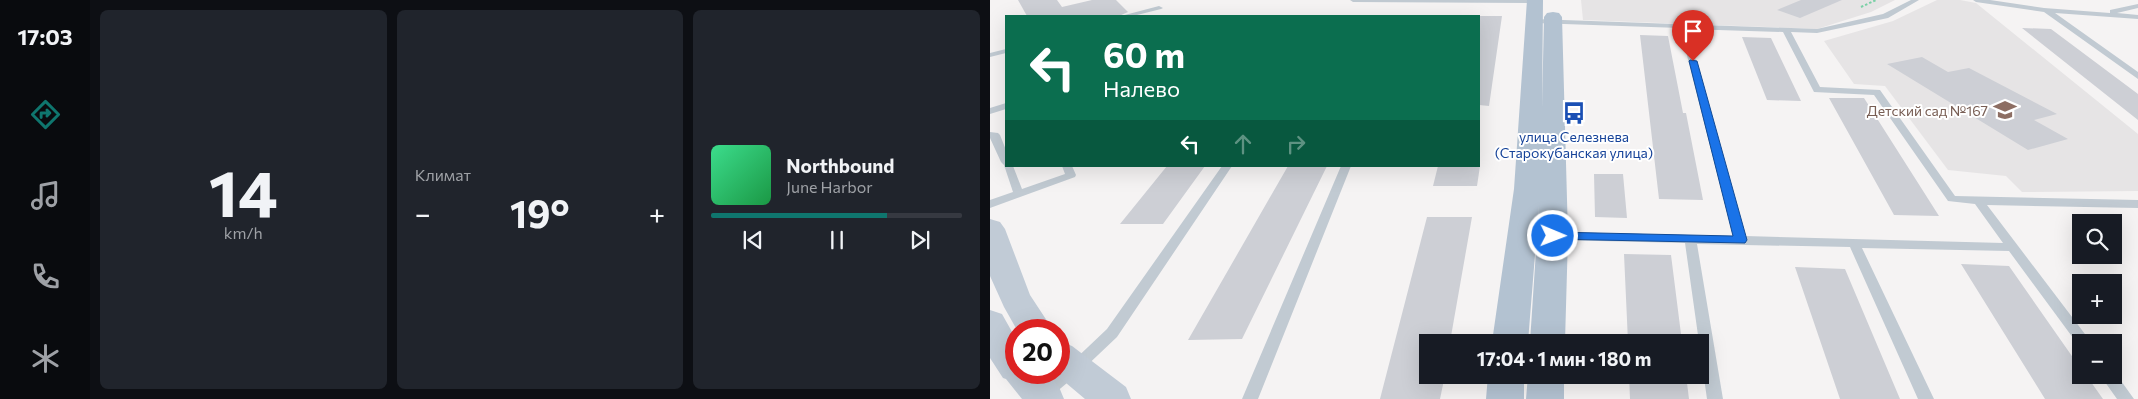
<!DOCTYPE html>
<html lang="ru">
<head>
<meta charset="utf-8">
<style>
	:root { --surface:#171b24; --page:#20242c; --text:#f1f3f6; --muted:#9ea1a6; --line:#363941; --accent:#0f766e }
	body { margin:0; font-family:Commissioner,sans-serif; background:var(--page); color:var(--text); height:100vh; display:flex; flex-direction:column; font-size:19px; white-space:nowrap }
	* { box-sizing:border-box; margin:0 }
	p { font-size:16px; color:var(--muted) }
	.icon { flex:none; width:28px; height:28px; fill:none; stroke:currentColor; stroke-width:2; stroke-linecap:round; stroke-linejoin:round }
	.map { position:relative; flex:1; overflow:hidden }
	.sheet { display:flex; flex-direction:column; gap:10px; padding:10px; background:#0d0f14; width:900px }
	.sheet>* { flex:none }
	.guide { position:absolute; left:15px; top:15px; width:475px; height:152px; border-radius:0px; box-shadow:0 5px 20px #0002; background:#0b6e4f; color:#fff; overflow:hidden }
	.tools { position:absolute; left:1082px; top:214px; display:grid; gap:10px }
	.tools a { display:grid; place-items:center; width:50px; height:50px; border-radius:0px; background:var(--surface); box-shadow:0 5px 20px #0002; font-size:25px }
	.speed { position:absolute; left:15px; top:319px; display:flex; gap:10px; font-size:25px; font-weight:700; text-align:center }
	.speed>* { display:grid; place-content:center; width:65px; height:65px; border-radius:50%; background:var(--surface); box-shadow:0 5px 20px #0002; line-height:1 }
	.speed .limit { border:8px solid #d22; background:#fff; color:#111 }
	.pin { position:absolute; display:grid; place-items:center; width:42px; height:42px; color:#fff; margin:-51px -21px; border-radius:50% 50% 50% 0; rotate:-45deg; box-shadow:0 0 5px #0007 }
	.pin .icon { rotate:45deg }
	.me { position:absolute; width:55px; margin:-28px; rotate:91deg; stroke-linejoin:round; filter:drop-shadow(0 0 4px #0008) }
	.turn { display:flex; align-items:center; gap:18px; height:105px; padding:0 15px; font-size:22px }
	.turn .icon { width:65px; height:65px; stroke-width:2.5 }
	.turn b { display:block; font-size:35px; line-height:42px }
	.lanes { display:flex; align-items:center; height:48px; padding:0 15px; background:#0003; justify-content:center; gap:25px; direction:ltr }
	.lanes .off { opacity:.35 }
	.big { font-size:38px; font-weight:700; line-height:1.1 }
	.sheet .card { flex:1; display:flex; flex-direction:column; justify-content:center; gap:8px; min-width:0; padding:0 18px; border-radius:8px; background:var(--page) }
	.sheet .dial { align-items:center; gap:0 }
	.dial b { font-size:65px; line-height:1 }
	.song { display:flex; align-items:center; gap:15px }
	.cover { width:60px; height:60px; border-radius:8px; background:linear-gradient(135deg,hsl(150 70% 55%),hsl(140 70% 35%)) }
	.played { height:5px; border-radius:2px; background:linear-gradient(90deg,var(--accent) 70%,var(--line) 70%) }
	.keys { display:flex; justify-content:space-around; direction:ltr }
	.heat { display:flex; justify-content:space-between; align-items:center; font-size:28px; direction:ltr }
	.sheet .tiles { flex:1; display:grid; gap:10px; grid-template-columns:repeat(3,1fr) }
	.trip { position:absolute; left:429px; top:334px; width:290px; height:50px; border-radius:0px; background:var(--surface); box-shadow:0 5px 20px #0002; font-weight:700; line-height:50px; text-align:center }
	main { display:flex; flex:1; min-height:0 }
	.tab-bar { display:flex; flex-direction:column; width:90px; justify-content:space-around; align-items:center; background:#090b0e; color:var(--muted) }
	.tab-bar .icon { width:35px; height:35px }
	.tab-bar .current { color:var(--accent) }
	.tab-bar b { font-size:22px; color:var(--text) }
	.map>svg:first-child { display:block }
</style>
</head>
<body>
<main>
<nav class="tab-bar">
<b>17:03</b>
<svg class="icon current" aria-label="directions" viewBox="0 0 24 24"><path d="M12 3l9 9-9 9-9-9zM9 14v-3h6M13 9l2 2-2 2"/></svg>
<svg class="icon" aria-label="music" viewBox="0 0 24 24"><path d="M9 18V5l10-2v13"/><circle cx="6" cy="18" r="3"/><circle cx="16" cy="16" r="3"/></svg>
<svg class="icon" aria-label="phone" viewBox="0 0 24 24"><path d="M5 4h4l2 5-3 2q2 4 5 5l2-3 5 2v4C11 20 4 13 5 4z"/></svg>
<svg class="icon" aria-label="climate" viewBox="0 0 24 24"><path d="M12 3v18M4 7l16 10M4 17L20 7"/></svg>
</nav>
<section class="sheet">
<div class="tiles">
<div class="card dial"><b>14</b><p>km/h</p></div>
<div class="card"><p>Климат</p>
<div class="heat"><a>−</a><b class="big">19°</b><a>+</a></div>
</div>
<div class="card">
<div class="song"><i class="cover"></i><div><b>Northbound</b><p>June Harbor</p></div></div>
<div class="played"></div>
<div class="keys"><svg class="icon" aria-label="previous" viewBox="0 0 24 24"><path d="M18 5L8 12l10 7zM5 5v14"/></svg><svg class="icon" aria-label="pause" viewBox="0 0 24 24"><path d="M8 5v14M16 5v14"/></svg><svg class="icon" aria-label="next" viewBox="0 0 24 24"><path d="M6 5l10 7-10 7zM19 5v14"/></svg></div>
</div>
</div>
</section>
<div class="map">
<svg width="1148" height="399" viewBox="0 0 1148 399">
	<rect width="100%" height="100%" fill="#f5f3f3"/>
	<!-- education -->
	<path fill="#e6e4e5" d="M 591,0 L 905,0 L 881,12 L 827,29 L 593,20 Z
		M 947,0 L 970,0 L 986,3 L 1148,134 L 1148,191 L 1032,192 L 1016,176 L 958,170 L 895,86 L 864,84 L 834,41 L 903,21 Z"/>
	<!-- building -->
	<path fill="#cdcfd5" d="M 28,0 L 67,0 L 72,7 L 102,0 L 126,0 L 138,12 L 129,16 L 37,16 Z
		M 811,0 L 852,0 L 810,18 L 787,10 Z
		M 489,16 L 512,16 L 499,106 L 489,105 Z
		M 1032,28 L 1061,29 L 1148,94 L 1148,120 Z
		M 650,35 L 678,36 L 693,113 L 696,113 L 713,200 L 669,199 Z
		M 752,37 L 781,38 L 811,101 L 777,100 Z
		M 932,57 L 958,72 L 979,68 L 1067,114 L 1044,120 L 1078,139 L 1038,150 L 897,64 Z
		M 839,98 L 874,98 L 949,216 L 904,215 Z
		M 177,166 L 215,166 L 173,224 L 130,224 Z
		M 298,166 L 337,166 L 252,339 L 198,340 Z
		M 448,166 L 490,166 L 487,186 L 443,186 Z
		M 604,174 L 633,174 L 637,218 L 605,217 Z
		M 437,217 L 482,217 L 460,342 L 438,342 L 438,375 L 455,375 L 450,399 L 390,399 Z
		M 634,254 L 681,255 L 692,342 L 638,342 Z
		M 971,264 L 1019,266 L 1091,369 L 1091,375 L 1096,375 L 1113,399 L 1055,399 Z
		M 805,267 L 855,269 L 910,399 L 850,399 Z
		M 639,375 L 696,375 L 699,399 L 640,399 Z"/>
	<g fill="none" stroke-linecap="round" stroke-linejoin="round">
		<!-- path -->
		<path stroke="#7ad0a6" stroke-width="2" stroke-dasharray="2.5 2" stroke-linecap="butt" d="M 871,7 L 886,0"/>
		<!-- service -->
		<path fill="#c1cad2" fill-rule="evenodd" d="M 360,0 L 548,0 L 548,1 L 545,3 L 363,2 Z
			M 921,0 L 929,0 L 898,18 L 827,33 L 801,32 L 830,87 L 890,90 L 965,196 L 1148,200 L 1148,208 L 997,205 L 1101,342 L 1091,342 L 1091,347 L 1089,346 L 1019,251 L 872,248 L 944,399 L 928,399 L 860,247 L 707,244 L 733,399 L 717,399 L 695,243 L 565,240 L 559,236 L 565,232 L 743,236 L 690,28 L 545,23 L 541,21 L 545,19 L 827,29 L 893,14 ZM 697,29 L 793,32 L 824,92 L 884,95 L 958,201 L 985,204 L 1013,243 L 755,236 Z
			M 983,0 L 1000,0 L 1054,8 L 1120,13 L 1120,10 L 1148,4 L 1148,8 L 1127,13 L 1148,15 L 1148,19 L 1065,13 L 1148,72 L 1148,79 L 1054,12 L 986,2 Z
			M 169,6 L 173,8 L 171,9 L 143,16 L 131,16 Z
			M 16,49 L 16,53 L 0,57 L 0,53 Z
			M 16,103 L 16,109 L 0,114 L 0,108 Z
			M 0,132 L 8,133 L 10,135 L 16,150 L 16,166 L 23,166 L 32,189 L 75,174 L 72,166 L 82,166 L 86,175 L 85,177 L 0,208 L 0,200 L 23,192 L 14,165 L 11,162 L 0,138 Z
			M 232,166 L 242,166 L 127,337 L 89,373 L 59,398 L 49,398 L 46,393 L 49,388 L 79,365 L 117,329 Z
			M 351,166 L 361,166 L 268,399 L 252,399 Z
			M 1124,371 L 1144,399 L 1127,399 L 1110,375 L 1124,375 Z"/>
		<!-- secondary -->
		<path fill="#c1cbd6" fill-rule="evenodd" d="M 0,219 L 10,222 L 15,229 L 40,295 L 63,330 L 27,330 L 14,307 L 0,276 Z
			M 0,310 L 12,314 L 26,339 L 26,372 L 55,372 L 69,387 L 74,399 L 32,399 L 16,379 L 13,378 L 0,358 Z
			M 69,341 L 82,346 L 136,387 L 141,399 L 95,399 L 63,372 L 69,372 Z"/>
		<!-- primary -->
		<path fill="#b3c2d1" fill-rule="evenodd" d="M 537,0 L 553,0 L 552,108 L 554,17 L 557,13 L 563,12 L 569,13 L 572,17 L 578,236 L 575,342 L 540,342 L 549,205 L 538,342 L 502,342 L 524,189 Z
			M 498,375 L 534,375 L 534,399 L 496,399 Z
			M 538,375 L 574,375 L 574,399 L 536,399 Z"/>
	</g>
	<!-- route -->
	<path fill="#1a73e8" stroke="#114b97" d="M 700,60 L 707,61 L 757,240 L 755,243 L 559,239 L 557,236 L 563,232 L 743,236 L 699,61 Z"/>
	<!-- icons -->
	<defs>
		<symbol id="school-bare" viewBox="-9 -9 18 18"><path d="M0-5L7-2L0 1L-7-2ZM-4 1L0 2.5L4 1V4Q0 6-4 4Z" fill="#8d6e63" stroke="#fff" stroke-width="2.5" paint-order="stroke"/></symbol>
		<symbol id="bus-bare" viewBox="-9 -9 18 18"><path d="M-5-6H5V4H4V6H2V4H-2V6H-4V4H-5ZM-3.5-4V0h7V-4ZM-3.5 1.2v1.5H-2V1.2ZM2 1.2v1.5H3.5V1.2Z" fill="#1a4fb4" stroke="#fff" stroke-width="2.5" paint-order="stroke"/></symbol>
	</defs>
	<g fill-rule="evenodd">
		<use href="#school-bare" x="999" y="94" width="32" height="32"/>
		<use href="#bus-bare" x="568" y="97" width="32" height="32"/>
	</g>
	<g text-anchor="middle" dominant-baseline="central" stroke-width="4" stroke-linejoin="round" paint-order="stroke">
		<!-- education labels -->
		<g font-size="14" fill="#785e54" stroke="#fff" text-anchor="end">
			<text x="998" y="110">Детский сад №167</text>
		</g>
		<!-- transit labels -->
		<g font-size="14" fill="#164399" stroke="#fff">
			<text x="584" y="136">улица Селезнева<tspan x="584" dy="16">(Старокубанская улица)</tspan></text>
		</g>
	</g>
</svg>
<div class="tools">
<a><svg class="icon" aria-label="search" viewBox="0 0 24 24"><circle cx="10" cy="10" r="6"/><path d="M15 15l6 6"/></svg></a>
<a>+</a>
<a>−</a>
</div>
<div class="speed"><div class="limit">20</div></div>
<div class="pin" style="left:703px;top:61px;background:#d93025"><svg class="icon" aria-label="arrive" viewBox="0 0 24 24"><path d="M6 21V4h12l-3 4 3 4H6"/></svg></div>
<svg class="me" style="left:563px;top:236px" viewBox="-20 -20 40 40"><circle r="17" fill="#1a73e8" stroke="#fff" stroke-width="3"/><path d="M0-11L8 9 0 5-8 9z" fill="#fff"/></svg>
<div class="trip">17:04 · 1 мин · 180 m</div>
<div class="guide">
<div class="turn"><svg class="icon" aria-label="left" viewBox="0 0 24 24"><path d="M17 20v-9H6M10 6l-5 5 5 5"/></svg><div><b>60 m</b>Налево</div></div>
<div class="lanes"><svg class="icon" aria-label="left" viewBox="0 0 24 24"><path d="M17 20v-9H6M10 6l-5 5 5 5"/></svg><svg class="icon off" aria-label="ahead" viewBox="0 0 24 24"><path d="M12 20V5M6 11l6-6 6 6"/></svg><svg class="icon off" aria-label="right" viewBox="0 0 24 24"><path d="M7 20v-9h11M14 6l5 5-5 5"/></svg></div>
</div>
</div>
</main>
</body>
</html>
